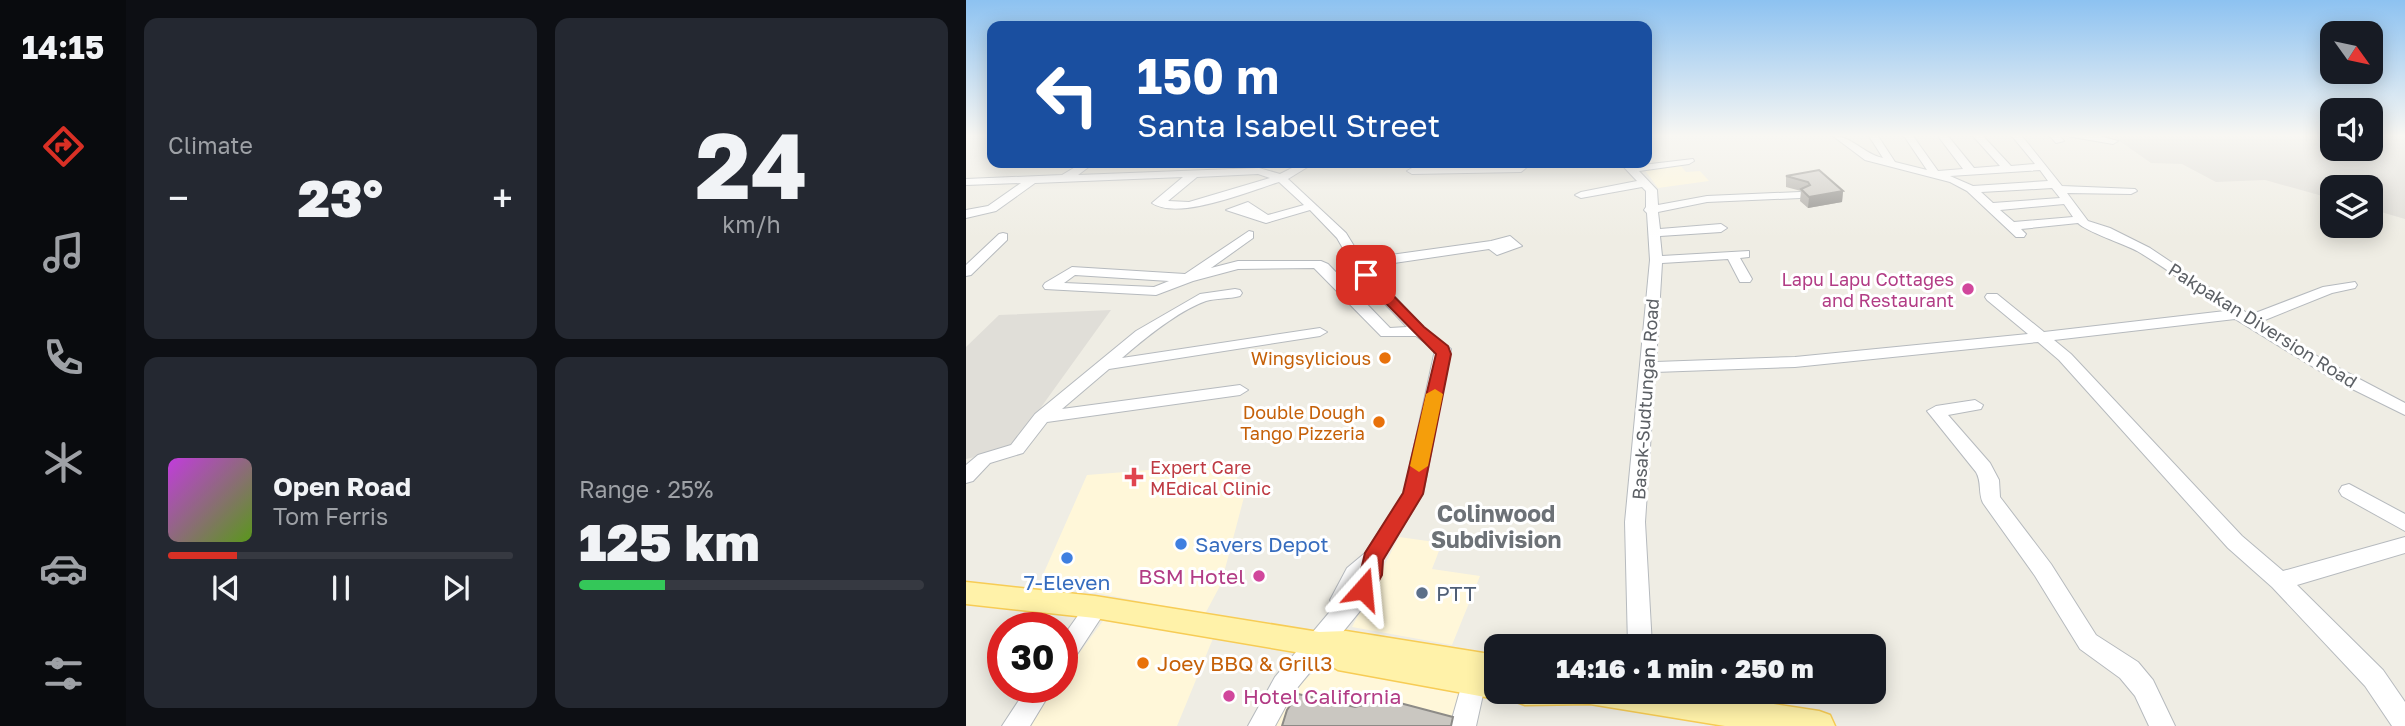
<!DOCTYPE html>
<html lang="en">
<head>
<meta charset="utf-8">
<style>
	:root { --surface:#171b24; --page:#242831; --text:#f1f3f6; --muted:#9ea1a6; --line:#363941; --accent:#d93025 }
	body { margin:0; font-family:"Golos Text",sans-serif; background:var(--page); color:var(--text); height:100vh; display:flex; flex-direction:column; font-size:26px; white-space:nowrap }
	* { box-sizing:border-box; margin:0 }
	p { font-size:23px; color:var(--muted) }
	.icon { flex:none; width:38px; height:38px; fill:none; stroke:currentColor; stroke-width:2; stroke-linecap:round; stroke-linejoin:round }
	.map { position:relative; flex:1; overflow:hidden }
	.drawer { display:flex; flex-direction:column; gap:18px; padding:18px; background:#0d0f14; width:840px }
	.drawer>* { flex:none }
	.guide { position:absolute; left:21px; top:21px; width:665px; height:147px; border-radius:14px; box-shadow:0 4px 18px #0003; background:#1a4fa0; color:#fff; overflow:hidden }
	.needle { width:46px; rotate:123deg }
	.controls { position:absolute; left:1354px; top:21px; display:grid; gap:14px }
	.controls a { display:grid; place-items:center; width:63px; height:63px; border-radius:14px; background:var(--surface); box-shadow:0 4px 18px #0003; font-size:35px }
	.speed { position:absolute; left:21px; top:612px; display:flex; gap:14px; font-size:35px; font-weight:700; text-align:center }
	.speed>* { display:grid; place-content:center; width:91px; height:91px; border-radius:50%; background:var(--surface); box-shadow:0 4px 18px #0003; line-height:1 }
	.speed .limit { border:10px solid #d22; background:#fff; color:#111 }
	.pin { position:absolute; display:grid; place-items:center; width:60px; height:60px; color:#fff; margin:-30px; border-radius:14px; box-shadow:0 4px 10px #0006 }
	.me { position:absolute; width:77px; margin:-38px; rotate:18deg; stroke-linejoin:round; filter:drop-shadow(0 0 5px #0008) }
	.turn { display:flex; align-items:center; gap:24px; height:147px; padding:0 35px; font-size:32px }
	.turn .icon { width:91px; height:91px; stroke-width:2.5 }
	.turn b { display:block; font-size:49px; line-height:60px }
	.big { font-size:52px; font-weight:800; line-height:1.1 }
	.drawer .tile { flex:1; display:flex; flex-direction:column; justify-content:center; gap:10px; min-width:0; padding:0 24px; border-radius:14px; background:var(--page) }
	.drawer .dial { align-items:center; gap:0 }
	.dial b { font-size:91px; line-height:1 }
	.song { display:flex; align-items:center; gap:21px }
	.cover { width:84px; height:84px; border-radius:10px; background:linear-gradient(135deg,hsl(290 70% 55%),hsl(90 70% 35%)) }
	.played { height:7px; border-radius:4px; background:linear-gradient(90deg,var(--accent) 20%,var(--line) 20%) }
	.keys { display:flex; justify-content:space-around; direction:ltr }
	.heat { display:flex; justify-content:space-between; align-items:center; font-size:38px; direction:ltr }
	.charge { height:10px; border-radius:5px; background:linear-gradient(90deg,#34c759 25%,var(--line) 0) }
	.drawer .tiles { flex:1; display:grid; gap:18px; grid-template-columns:repeat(2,1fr) }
	.trip { position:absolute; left:518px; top:634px; width:402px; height:70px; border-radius:14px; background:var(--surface); box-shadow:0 4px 18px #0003; font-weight:800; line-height:70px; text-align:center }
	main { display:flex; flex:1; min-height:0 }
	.dock { display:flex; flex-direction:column; width:126px; justify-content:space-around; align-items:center; background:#090b0e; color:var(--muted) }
	.dock .icon { width:49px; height:49px }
	.dock .current { color:var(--accent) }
	.dock b { font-size:32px; color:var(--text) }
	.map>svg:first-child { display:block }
</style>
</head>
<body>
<main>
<nav class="dock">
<b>14:15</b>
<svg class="icon current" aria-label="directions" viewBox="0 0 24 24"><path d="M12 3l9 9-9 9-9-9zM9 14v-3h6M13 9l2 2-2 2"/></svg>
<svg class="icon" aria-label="music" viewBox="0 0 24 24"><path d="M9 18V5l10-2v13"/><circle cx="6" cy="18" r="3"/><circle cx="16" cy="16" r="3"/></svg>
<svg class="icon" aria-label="phone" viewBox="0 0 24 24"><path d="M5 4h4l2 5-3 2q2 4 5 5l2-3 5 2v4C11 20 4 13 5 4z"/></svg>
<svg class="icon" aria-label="climate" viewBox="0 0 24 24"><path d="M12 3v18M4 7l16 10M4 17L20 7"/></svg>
<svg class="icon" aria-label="car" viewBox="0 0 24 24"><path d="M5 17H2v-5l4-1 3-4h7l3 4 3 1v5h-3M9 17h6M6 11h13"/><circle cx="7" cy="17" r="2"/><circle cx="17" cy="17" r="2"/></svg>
<svg class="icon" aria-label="filters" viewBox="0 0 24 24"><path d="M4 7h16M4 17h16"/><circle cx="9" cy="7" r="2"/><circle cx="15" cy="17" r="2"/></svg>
</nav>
<section class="drawer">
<div class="tiles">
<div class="tile"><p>Climate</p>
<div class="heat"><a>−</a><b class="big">23°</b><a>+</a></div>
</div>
<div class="tile dial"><b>24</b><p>km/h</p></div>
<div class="tile">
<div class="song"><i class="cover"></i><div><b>Open Road</b><p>Tom Ferris</p></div></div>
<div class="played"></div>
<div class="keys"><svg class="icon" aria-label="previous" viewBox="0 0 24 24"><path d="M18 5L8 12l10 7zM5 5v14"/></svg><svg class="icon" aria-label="pause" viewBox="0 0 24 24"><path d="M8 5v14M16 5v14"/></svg><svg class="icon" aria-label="next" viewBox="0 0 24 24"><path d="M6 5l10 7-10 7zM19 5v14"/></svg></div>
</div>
<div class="tile"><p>Range · 25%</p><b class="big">125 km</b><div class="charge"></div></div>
</div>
</section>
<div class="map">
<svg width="1439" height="726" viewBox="0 0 1439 726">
	<rect width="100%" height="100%" fill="#efede4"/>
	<!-- commercial -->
	<path fill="#fff7d9" d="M 713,164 L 720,172 L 734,171 L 743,181 L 692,188 L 678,169 Z
		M 273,463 L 271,479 L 282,482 L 255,584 L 239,614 L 95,586 L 72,586 L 121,475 Z
		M 433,537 L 476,543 L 466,569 L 514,576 L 486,645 L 386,627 Z
		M 137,621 L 248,636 L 211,726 L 60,726 L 88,688 L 96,688 L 96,676 Z
		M 359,662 L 493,684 L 490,726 L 307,726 L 326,691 Z"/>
	<!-- industrial -->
	<path fill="#e0ded8" d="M 1367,136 L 1367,149 L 1405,149 L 1405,136 L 1439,136 L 1439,219 L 1405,209 L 1405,187 L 1367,187 L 1367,199 L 1299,180 L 1250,182 L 1216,164 L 1185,163 L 1148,137 Z
		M 145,310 L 45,449 L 0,459 L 0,347 L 33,315 Z"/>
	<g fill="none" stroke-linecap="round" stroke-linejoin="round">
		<defs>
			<path id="minor" d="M 867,136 C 886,136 898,154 917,158 L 903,136 L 912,136 L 929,162 L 961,170 L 938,136 L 947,136 L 972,171 L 997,169 L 972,136 L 982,136 L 1008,168 L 1034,166 L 1007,136 L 1017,136 L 1045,166 L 1069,164 L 1046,136 L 1056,136 L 1096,186 L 1169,189 L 1171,191 L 1165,194 L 1101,193 L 1122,221 L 1144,228 L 1184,248 L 1284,315 L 1357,287 L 1389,282 L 1391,285 L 1389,288 L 1366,293 L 1294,322 L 1361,362 L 1439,403 L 1439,415 L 1370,381 L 1269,319 L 1088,340 L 1105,354 L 1276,536 L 1317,571 L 1439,537 L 1439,553 L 1331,585 L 1417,670 L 1439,702 L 1439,726 L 1426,726 L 1399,686 L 1306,587 L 1262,548 L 1093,360 L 1072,342 L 829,367 L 689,372 L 679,522 L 686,646 L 662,646 L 659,522 L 684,260 L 681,213 L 678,210 L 680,207 L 680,191 L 676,187 L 615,198 L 609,195 L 615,192 L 671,181 L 654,163 L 665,163 L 668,166 L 727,159 L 728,161 L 723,164 L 673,171 L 691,190 L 692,205 L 741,196 L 834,192 L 840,195 L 834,198 L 741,202 L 692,212 L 694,229 L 755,224 L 761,228 L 755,232 L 694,236 L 696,256 L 783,251 L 783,257 L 774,258 L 786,279 L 784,282 L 774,282 L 762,259 L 696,263 L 690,362 L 829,357 L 1062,334 L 1021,300 L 1019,297 L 1021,294 L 1031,294 L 1078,332 L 1259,311 C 1230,291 1202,269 1171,251 C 1158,244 1119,231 1112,223 L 1055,229 L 1060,234 L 1058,237 L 1050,237 L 1001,191 L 984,182 L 899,160 ZM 1074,170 L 1082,181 L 1007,186 L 984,176 ZM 1086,188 L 1094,198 L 1027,203 L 1015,192 ZM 1098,204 L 1107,217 L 1048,222 L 1034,210 Z
				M 1084,136 L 1094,136 L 1098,141 L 1090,143 Z
				M 1101,136 L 1134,136 L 1152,141 L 1147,144 Z
				M 116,163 L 128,163 L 112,175 L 293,168 L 314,174 L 336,163 L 348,163 L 322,179 L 380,233 L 396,259 L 525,241 L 544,236 L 556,246 L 531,255 L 523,249 L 401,267 L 458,328 L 485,349 L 457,494 L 416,560 L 412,581 L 403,600 L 327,693 L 309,726 L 282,726 L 309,677 L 367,608 L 364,600 L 381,568 L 399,553 L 438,493 L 469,350 L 450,336 L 415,336 L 348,268 L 272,269 L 227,281 L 190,295 L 79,289 L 77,286 L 79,283 L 106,267 L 219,274 L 283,231 L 287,232 L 287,238 L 245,268 L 272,261 L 355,261 L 362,264 L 424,328 L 441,327 L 394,278 L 371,238 L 344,210 L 300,223 L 260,210 L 282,202 L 302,215 L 338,205 L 313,182 C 284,191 212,221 186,203 L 217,177 L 69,183 L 30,211 L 0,218 L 0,210 L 22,206 L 55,183 L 0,185 L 0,179 L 96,175 ZM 292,174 L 304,178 L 223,202 L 202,201 L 231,177 ZM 109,275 L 203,281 L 188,287 L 98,283 Z
				M 365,163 L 439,163 L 440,164 L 435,167 L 370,166 Z
				M 555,163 L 566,163 L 555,172 L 446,174 L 441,171 L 446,168 L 552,166 Z
				M 37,233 L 41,234 L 41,240 L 5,275 L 0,276 L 0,265 L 33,234 Z
				M 269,289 L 274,290 L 276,293 L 274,296 C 263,299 251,298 240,301 C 212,311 179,338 156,358 L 354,328 L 361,332 L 354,336 L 143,369 L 96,409 L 274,385 L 282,390 L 274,395 L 81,422 L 57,453 L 24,463 L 7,481 L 0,483 L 0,465 L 12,455 L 45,445 L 69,414 L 170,331 L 234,294 Z
				M 1009,400 L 1017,405 L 1015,409 L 982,415 L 1024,463 L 1033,480 L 1034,497 L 1085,564 L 1130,635 L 1172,662 L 1187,680 L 1209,726 L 1183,726 L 1169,696 L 1154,678 L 1114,649 L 1069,576 L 1017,503 C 1012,493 1016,482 1010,472 L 961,411 L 970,406 Z
				M 1383,484 L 1439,514 L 1439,531 L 1376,496 L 1373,491 L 1376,486 Z
				M 131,598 L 139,600 L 142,607 L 104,665 L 96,668 L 96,638 L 123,600 Z
				M 508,670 L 517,673 L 520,681 L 510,726 L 484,726 L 499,673 Z
				M 61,688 L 87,688 L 64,726 L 36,726 Z"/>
			<path id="major" d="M 0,582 L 129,596 L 353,632 L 380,631 L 530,655 L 530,691 L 542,691 L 530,699 L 372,670 L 347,655 L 129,618 L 0,604 Z
				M 544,691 L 721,691 L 853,711 L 864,715 L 869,726 L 759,726 L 624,704 L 559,705 L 548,701 Z"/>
		</defs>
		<!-- minor casing -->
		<use href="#minor" stroke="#b6babe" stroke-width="2"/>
		<!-- major casing -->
		<use href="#major" stroke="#f7cc55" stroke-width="3"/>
		<!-- minor -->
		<use href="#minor" fill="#fff" fill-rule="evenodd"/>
		<!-- major -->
		<use href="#major" fill="#fff2a9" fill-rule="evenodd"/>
	</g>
	<!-- wall -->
	<path fill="#aeaba6" d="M 820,176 L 877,191 L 876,202 L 842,208 L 834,201 L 835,191 L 820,187 Z"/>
	<!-- shaded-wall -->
	<path fill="#8d8b87" d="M 877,191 L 876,202 L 842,208 L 843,197 Z"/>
	<!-- building -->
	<path fill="#cac7c1" stroke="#8d8b87" stroke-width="2" d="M 853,170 L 877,191 L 843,197 L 835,189 L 844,185 L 842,182 L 820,176 Z
		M 332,694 L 389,707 L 409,702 L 434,703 L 487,717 L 485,726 L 316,726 L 321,710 Z"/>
	<!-- sky -->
	<linearGradient id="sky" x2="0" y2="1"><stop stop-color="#8dc2f1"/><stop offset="0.57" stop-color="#f8f7f3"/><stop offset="1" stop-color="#f8f7f3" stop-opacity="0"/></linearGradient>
	<rect width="1439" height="238" fill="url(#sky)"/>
	<!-- route -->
	<path fill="#d93025" stroke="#8d1f18" stroke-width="2" d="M 400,271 L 404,272 L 458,327 L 482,346 L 485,354 L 457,494 L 417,560 L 416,575 L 405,595 L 397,598 L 390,595 L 386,589 L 394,574 L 399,553 L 437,493 L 470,354 L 395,278 L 395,272 Z"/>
	<!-- slow -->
	<path fill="#f59e0b" d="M 469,389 L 477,394 L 462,466 L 453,472 L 444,466 L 460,394 Z"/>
	<!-- markers -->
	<g fill="#d1479c" stroke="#fff" stroke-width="2.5">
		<circle cx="1002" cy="289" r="7"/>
		<circle cx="293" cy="576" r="7"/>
		<circle cx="263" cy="696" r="7"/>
	</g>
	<g fill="#e8710a" stroke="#fff" stroke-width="2.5">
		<circle cx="419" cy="358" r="7"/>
		<circle cx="413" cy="422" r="7"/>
		<circle cx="177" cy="663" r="7"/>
	</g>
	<path fill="#e0444e" stroke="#fff" stroke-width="2.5" d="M164.5 466.5h7v7h7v7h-7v7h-7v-7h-7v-7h7z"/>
	<g fill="#3f7fe0" stroke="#fff" stroke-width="2.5">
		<circle cx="215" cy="544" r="7"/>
		<circle cx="101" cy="558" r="7"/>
	</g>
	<circle fill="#5c6f8a" stroke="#fff" stroke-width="2.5" cx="456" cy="593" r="7"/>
	<g text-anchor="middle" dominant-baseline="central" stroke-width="6" stroke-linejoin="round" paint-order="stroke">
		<!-- hotel labels -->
		<g font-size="18" fill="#b23c85" stroke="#fff" text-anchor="end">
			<text x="988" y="279">Lapu Lapu Cottages<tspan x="988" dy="21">and Restaurant</tspan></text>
		</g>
		<!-- street labels -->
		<g font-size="18" fill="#5c6065" stroke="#fff">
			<text transform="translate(1297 325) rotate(32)">Pakpakan Diversion Road</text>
			<text transform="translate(679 399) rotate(-86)">Basak-Sudtungan Road</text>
		</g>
		<!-- food labels -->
		<g font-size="18" fill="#c56008" stroke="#fff" text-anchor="end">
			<text x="405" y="358">Wingsylicious</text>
			<text x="399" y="412">Double Dough<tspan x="399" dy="21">Tango Pizzeria</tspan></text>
		</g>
		<!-- health labels -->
		<g font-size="18" fill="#be3a42" stroke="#fff" text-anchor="start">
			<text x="184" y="467">Expert Care<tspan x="184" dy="21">MEdical Clinic</tspan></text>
		</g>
		<!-- near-shop labels -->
		<g font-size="21" fill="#366cbe" stroke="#fff" text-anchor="start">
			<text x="229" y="544">Savers Depot</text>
			<text x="101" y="582" text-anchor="middle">7-Eleven</text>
		</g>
		<!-- near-hotel labels -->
		<g font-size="21" fill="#b23c85" stroke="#fff" text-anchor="end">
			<text x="279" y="576">BSM Hotel</text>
			<text x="277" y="696" text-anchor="start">Hotel California</text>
		</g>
		<!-- near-service labels -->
		<g font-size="21" fill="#4e5e75" stroke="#fff" text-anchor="start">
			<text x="470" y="593">PTT</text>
		</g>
		<!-- near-food labels -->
		<g font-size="21" fill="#c56008" stroke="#fff" text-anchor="start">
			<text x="191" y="663">Joey BBQ &amp; Grill3</text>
		</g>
		<!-- near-neighbourhood labels -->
		<g font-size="23" font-weight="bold" fill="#6d7277" stroke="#fff">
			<text x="530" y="513">Colinwood<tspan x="530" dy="26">Subdivision</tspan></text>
		</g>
	</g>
</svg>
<div class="controls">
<a><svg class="needle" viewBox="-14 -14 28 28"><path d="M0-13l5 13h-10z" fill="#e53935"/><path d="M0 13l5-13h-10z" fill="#9ea1a6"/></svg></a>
<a><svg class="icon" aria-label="sound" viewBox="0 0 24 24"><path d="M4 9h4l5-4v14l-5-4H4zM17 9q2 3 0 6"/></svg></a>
<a><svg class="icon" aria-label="layers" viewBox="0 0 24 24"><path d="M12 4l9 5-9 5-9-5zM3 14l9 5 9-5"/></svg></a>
</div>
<div class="speed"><div class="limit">30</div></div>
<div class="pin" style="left:400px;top:275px;background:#d93025"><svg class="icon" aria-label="arrive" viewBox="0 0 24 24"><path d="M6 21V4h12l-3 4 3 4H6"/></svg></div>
<svg class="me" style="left:397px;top:589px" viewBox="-20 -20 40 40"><path d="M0-17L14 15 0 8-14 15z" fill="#d93025" stroke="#fff" stroke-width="4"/></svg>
<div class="trip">14:16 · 1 min · 250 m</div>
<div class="guide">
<div class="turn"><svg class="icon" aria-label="left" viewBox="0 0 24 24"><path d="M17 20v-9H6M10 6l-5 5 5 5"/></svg><div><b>150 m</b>Santa Isabell Street</div></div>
</div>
</div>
</main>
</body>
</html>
